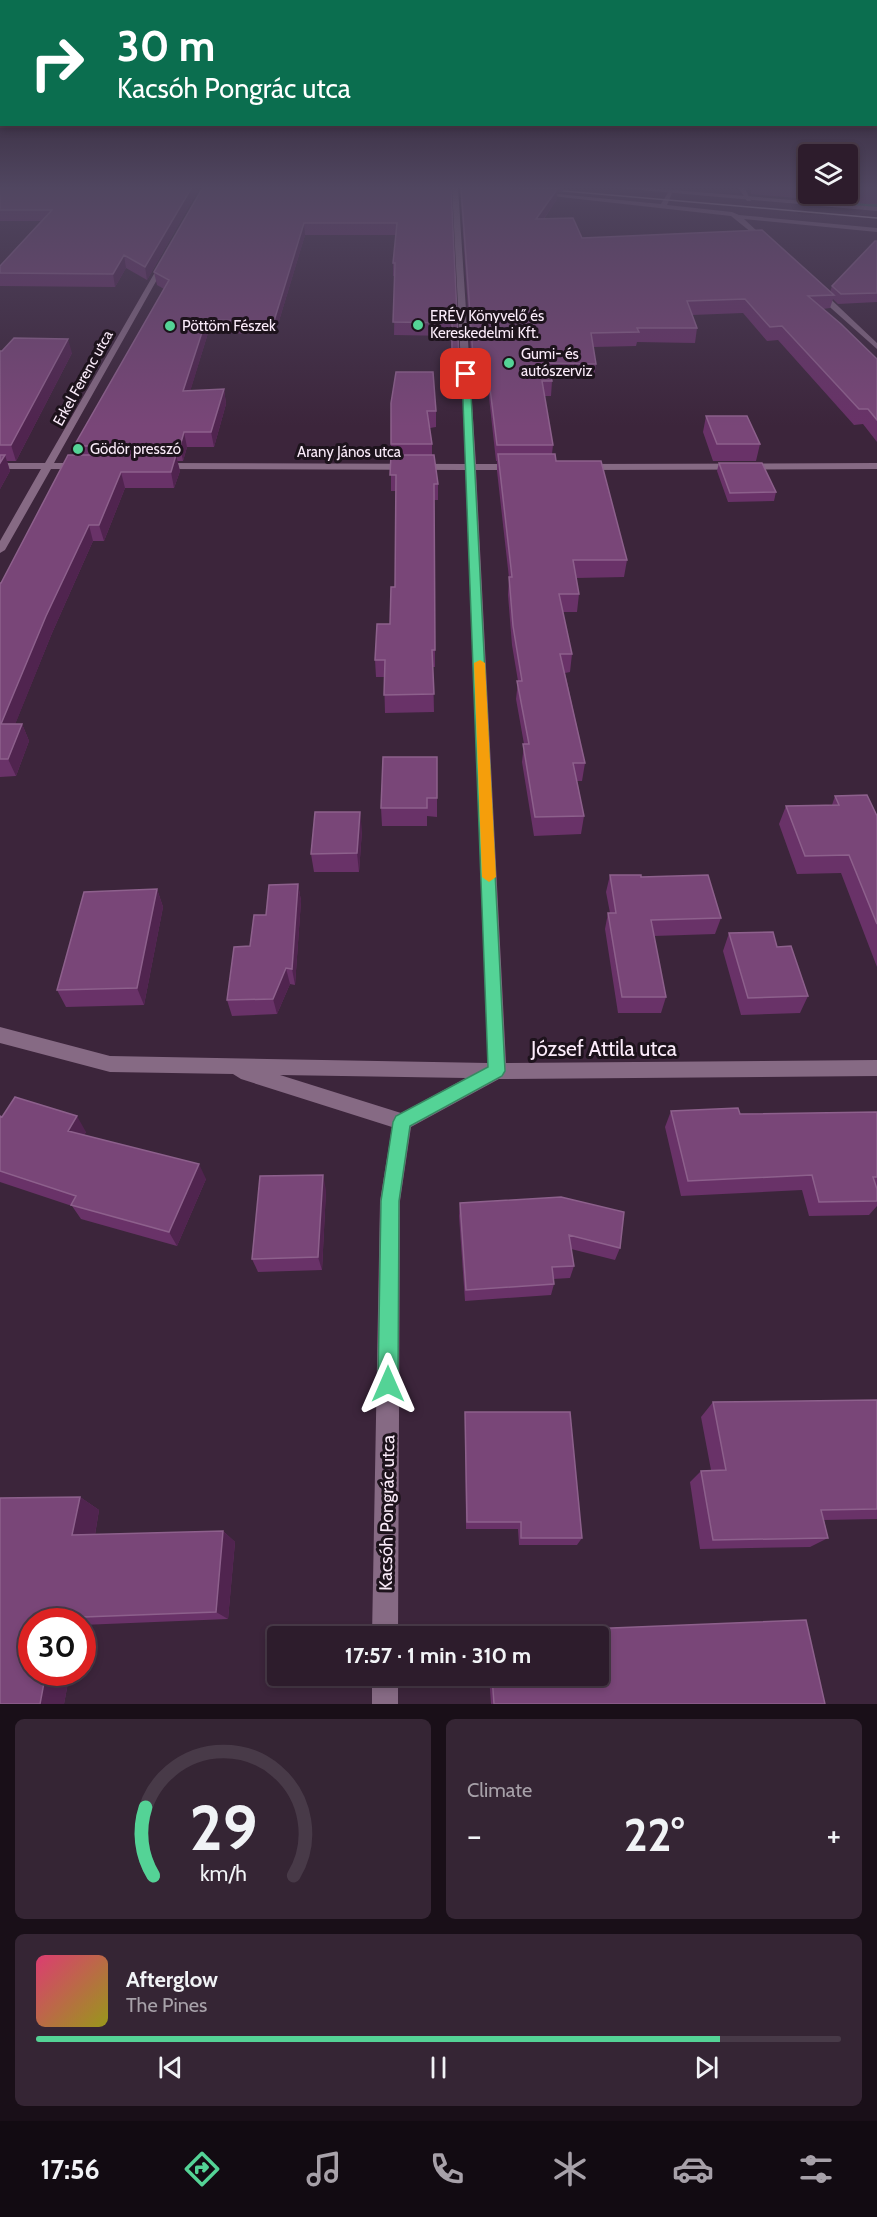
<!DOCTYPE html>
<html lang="en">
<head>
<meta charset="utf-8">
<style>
	:root { --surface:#2d1c2c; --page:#352534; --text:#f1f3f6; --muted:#a7a1a9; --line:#483a48; --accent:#54d396 }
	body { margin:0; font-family:Cabin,sans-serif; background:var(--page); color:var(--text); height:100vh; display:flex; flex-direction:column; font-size:22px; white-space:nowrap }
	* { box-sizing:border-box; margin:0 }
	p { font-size:20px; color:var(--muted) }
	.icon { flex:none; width:33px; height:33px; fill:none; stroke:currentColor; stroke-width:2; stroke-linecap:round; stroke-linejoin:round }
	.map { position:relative; height:1704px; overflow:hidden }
	.sheet { display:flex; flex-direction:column; gap:15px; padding:15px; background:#190f18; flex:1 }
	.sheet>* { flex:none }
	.banner { position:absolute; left:0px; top:0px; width:878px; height:126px; box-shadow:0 3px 9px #0003,0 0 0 2px var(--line); background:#0b6e4f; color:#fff; overflow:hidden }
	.controls { position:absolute; left:798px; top:144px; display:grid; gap:12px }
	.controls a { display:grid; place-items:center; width:60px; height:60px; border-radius:6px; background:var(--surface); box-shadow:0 3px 9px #0003,0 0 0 2px var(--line); font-size:30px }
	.speed { position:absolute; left:18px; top:1608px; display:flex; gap:12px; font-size:30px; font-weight:700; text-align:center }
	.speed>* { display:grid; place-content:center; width:78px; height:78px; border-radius:50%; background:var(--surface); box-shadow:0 3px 9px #0003,0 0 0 2px var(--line); line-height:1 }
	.speed .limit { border:9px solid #d22; background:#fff; color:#111 }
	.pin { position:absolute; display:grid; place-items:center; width:51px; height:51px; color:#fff; margin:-26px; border-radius:12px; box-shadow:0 3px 9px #0006 }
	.me { position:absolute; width:66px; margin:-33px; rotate:0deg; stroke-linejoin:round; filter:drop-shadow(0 0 4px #0008) }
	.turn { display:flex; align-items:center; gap:21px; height:126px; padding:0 18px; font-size:27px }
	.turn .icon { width:78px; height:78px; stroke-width:2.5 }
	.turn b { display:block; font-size:42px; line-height:51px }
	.big { font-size:45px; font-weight:700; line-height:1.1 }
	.sheet .card { flex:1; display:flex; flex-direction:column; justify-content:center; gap:9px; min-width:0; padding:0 21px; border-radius:9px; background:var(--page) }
	.sheet .dial { align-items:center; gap:0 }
	.dial svg { height:156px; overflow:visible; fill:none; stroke:var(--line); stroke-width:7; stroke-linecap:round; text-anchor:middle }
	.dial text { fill:var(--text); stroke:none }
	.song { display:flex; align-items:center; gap:18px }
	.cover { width:72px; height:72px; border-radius:9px; background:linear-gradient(135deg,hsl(340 70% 55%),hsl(60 70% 35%)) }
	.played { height:6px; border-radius:3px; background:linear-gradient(90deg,var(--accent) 85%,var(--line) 85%) }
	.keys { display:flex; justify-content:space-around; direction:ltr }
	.heat { display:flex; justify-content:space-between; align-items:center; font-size:33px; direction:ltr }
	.sheet .tiles { flex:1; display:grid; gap:15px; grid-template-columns:1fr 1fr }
	.card:last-child { grid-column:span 2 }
	.trip { position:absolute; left:267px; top:1626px; width:342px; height:60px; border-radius:6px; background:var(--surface); box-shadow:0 3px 9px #0003,0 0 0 2px var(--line); font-weight:700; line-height:60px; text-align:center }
	.tabs { display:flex; height:96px; justify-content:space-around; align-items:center; background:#120b12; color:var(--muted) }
	.tabs .icon { width:42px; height:42px }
	.tabs .active { color:var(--accent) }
	.tabs b { font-size:27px; color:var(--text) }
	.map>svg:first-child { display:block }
</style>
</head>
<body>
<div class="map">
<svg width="877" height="1704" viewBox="0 0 877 1704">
	<rect width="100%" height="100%" fill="#3c253b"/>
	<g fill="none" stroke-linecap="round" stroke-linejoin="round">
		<!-- stream -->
		<path stroke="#1e8457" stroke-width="4.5" d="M 836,204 L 877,206"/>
		<!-- service -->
		<path fill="#866a84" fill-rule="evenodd" d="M 738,187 L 744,187 L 751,201 L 747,201 Z"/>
		<!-- minor -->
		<path fill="#866a84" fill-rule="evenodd" d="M 452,187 L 458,187 L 476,464 L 516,464 L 521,467 L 516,470 L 476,470 L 506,1063 L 877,1060 L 877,1076 L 499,1079 L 411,1127 L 400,1201 L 398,1636 L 372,1636 L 380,1201 L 392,1127 L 241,1079 L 233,1074 L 110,1072 L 0,1043 L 0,1027 L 110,1056 L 488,1063 L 466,470 L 159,469 L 154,466 L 159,463 L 466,464 ZM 280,1075 L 466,1078 L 401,1113 Z
			M 669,191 L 672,193 L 667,205 L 732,212 L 739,215 L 877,228 L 877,232 L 744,219 L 769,242 L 767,245 L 731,216 L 534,194 L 537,192 L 661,204 Z
			M 165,258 L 168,260 L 54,463 L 81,463 L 86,466 L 81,469 L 51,469 L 5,550 L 0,553 L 0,541 L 41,469 L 0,469 L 0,463 L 45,463 L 162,260 Z
			M 814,289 L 820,289 L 877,343 L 877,349 L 814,293 Z
			M 877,463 L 877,469 L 582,470 L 577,467 L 582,464 Z
			M 372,1676 L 398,1676 L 398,1704 L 372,1704 Z"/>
		<!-- tertiary -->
		<path fill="#866a84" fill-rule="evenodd" d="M 607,187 L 637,187 L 877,207 L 877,211 Z"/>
		<!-- tram -->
		<path stroke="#bfaebe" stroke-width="1.5" d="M 517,187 L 877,218"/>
	</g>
	<!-- wall -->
	<path fill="#693268" d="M 0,187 L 200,187 L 147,280 L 126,268 L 115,287 L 0,286 L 0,266 L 41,221 L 0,221 Z
		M 203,187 L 451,187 L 459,357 L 459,371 L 451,371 L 451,336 L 394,335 L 395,276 L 393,276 L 393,263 L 396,235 L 305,235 L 275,334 L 208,333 L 190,391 L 224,389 L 226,404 L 214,447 L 187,447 L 183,461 L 177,461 L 180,471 L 174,488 L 125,488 L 104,541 L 93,541 L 52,633 L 15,724 L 22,724 L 29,741 L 16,776 L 0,777 L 0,583 L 1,583 L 77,455 L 74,446 L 164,289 L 157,285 L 154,272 Z
		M 460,187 L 565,187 L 562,192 L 557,192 L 557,199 L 544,219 L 582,238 L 830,292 L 832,286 L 877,241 L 877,302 L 838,304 L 833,299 L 830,308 L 823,309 L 877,359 L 877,442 L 863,424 L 854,425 L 778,340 L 767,341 L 743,313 L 692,315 L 697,328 L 695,343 L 637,342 L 636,346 L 593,347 L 596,364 L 594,378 L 551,378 L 552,381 L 551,396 L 544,396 L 553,445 L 552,454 L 627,560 L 624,577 L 576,578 L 579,594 L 577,612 L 563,612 L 572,654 L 570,672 L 565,673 L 585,763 L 582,781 L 577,781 L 584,816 L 581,834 L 534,836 L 522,762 L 524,744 L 516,699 L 518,681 L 512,645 L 508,595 L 509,578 L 497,471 L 497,461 L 496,461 L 486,370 L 472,370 Z
		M 751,187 L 808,187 L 808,194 L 848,194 L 848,187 L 877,187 L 877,204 L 868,204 L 751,194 Z
		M 0,351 L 72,353 L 16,461 L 7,461 L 10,471 L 0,489 Z
		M 391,403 L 436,411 L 436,427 L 430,428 L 432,444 L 432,455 L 438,484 L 438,500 L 434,500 L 435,667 L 433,667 L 434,712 L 385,713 L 384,677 L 376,677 L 375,660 L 390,624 L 395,587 L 396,491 L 391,491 Z
		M 706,416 L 760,444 L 756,461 L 713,461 L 703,432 Z
		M 719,463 L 776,492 L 774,501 L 728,502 L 717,471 Z
		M 437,757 L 437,817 L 427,816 L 427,826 L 382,826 L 381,808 Z
		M 835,796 L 877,816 L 877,967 L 841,873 L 797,874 L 779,824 L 786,806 L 832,805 Z
		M 362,830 L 359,872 L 314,872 L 311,854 Z
		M 610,875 L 641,877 L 721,918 L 715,934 L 654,936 L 666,997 L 661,1013 L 618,1013 L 605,929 L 608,913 L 610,913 L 606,892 Z
		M 298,884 L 301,901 L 295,985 L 290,984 L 277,1014 L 232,1016 L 227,1000 L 266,915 Z
		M 157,889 L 163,907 L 144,1005 L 66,1007 L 57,990 Z
		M 729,933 L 777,947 L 808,996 L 800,1013 L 741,1015 L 723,951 Z
		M 671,1111 L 740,1114 L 877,1112 L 877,1206 L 869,1215 L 809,1216 L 802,1190 L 681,1196 L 665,1127 Z
		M 0,1116 L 86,1132 L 84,1135 L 206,1179 L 177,1246 L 81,1219 L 72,1206 L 0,1182 Z
		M 326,1190 L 322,1270 L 258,1272 L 252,1259 Z
		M 460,1203 L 620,1248 L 615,1260 L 571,1249 L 574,1266 L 570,1278 L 553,1279 L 554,1284 L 551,1295 L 465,1301 L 459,1216 Z
		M 877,1400 L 877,1519 L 824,1520 L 828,1538 L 810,1547 L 700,1549 L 690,1482 L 701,1471 L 711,1470 L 701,1417 L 713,1402 Z
		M 465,1412 L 582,1538 L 577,1545 L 519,1545 L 518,1529 L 466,1529 L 465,1421 Z
		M 80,1497 L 99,1510 L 95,1535 L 223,1531 L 235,1542 L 228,1619 L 82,1625 L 82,1622 L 32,1622 L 32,1672 L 70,1672 L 64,1704 L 0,1704 L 0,1498 Z
		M 806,1620 L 825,1704 L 491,1704 L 489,1676 L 598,1676 L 598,1636 L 488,1636 L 490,1633 Z"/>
	<!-- shaded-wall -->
	<path fill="#50244f" d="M 192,187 L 200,187 L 147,280 L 145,267 Z
		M 558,188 L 557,199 L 535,231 L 536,219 Z
		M 304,223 L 305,235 L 275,334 L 274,321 Z
		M 124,255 L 126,268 L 115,287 L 113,274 Z
		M 206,320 L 208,333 L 186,405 L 183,391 Z
		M 68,339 L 72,353 L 16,461 L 11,445 Z
		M 224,389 L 226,404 L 214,447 L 211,432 Z
		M 184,432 L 187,447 L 183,461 L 180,446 Z
		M 5,455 L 10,471 L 0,489 L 0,463 Z
		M 176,455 L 180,471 L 174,488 L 171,472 Z
		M 121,472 L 125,488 L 104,541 L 99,525 Z
		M 89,525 L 93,541 L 52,633 L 8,742 L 1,724 L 46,616 Z
		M 22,724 L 29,741 L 16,776 L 8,759 Z
		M 360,812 L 362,830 L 359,872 L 357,853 Z
		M 298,884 L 301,901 L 295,985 L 292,969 Z
		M 157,889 L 163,907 L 144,1005 L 137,988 Z
		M 286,968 L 290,984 L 277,1014 L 273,999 Z
		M 77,1116 L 86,1132 L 77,1146 L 68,1131 Z
		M 199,1164 L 206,1179 L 177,1246 L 169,1232 Z
		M 323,1175 L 326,1190 L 322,1270 L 318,1257 Z
		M 80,1497 L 99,1510 L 93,1546 L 72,1535 Z
		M 223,1531 L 235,1542 L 228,1619 L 216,1612 Z
		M 57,1618 L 68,1622 L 57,1622 Z
		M 46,1672 L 70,1672 L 64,1704 L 40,1704 Z"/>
	<!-- building -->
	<path fill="#794678" stroke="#8d608c" stroke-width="1.5" d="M 0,187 L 192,187 L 145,267 L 124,255 L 113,274 L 0,273 L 0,266 L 52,210 L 0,210 Z
		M 203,187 L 451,187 L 459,357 L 452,357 L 452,323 L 393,322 L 395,263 L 393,263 L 397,223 L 304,223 L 274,321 L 206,320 L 183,391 L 224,389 L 211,432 L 184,432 L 180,446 L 74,446 L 169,280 L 154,272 Z
		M 461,187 L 558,188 L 536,219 L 573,218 L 582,238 L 762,230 L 834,295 L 808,296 L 841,324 L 877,359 L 877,420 L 868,409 L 859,409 L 782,326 L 770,327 L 745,299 L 687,301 L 697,328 L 637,328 L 639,332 L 591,333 L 596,364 L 548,363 L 552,381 L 542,381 L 553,445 L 497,445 L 486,356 L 473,356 Z
		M 875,241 L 877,241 L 877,293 L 841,294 L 832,286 Z
		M 14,338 L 68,339 L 11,445 L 0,445 L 0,351 L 2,351 Z
		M 396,372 L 433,372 L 436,411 L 427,411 L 432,444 L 391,444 L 391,403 Z
		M 706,416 L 747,416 L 760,444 L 717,444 Z
		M 498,454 L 555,454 L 556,461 L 601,461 L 627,560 L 573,560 L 579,594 L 559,594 L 572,654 L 560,654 L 585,763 L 573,763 L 584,816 L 535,817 L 523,744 L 529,744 L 517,681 L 522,681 L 513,626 L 509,577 L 512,577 Z
		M 0,455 L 5,455 L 0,463 Z
		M 68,455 L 176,455 L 171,472 L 121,472 L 99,525 L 89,525 L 46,616 L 1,724 L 22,724 L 8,759 L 0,759 L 0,583 L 1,583 Z
		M 391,455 L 434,455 L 438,484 L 434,484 L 435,650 L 432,650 L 434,694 L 384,695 L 385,660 L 375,660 L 377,624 L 390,624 L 391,587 L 395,587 L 396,475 L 390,475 Z
		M 719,463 L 762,463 L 776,492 L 730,493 Z
		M 383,757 L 437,757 L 437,798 L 427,798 L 427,808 L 381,808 Z
		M 867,795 L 877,816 L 877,924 L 849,855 L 805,856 L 786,806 L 839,805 L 835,796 Z
		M 315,812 L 360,812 L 357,853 L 311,854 Z
		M 610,875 L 641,875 L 641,877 L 708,875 L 721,918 L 651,920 L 666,997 L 622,997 L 608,913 L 616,913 Z
		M 298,884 L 292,969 L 286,968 L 273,999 L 227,1000 L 234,947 L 250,946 L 254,915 L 266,915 L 269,885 Z
		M 157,889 L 137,988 L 57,990 L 84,892 Z
		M 773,932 L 777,947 L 791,946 L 808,996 L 748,998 L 729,933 Z
		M 15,1097 L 77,1116 L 68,1131 L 199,1164 L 169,1232 L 71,1205 L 76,1196 L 0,1171 L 0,1116 L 2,1117 Z
		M 738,1108 L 740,1114 L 877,1112 L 877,1177 L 873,1177 L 877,1189 L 877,1201 L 819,1202 L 812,1175 L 688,1181 L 671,1111 Z
		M 323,1175 L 318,1257 L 252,1259 L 260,1176 Z
		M 561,1197 L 624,1212 L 620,1248 L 569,1235 L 574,1266 L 552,1267 L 554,1284 L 466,1290 L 460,1203 Z
		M 877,1400 L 877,1509 L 821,1510 L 828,1538 L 713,1540 L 701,1471 L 726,1470 L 713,1402 Z
		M 465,1412 L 570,1412 L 582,1538 L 521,1538 L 521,1522 L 467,1522 Z
		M 80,1497 L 72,1535 L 223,1531 L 216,1612 L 57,1618 L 57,1622 L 32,1622 L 32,1672 L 46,1672 L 40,1704 L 0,1704 L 0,1498 Z
		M 806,1620 L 825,1704 L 494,1704 L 492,1676 L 598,1676 L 598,1636 L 490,1636 L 490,1633 Z"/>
	<!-- sky -->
	<linearGradient id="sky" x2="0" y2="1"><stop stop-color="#211420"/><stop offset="0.44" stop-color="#504660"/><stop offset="1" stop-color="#504660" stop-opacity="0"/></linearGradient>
	<rect width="877" height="426" fill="url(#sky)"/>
	<!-- route -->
	<path fill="#54d396" stroke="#378962" stroke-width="1.5" d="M 466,371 L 470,374 L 505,1071 L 502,1076 L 410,1126 L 399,1201 L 398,1384 L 395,1391 L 388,1394 L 381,1391 L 378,1384 L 381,1201 L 393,1122 L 396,1116 L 488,1067 L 462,374 Z"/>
	<!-- slow -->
	<path fill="#f59e0b" d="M 480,660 L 485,663 L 496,877 L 489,882 L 482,877 L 474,663 Z"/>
	<!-- markers -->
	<g fill="#54d396" stroke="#1d131c" stroke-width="2">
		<circle cx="418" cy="325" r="6"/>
		<circle cx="170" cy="326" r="6"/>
		<circle cx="509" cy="363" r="6"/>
		<circle cx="78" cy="449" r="6"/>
	</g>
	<g text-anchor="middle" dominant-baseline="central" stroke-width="6" stroke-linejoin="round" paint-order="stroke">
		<!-- far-poi labels -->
		<g font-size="15" fill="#fbecfa" stroke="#1d131c" text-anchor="start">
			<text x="430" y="316">ERÉV Könyvelő és<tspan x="430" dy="17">Kereskedelmi Kft.</tspan></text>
			<text x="182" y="326">Pöttöm Fészek</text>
			<text x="521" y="354">Gumi- és<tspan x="521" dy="17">autószerviz</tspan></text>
			<text x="90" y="449">Gödör presszó</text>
		</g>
		<!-- far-street labels -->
		<g font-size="15" fill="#fbecfa" stroke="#1d131c">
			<text transform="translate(83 378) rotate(-61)">Erkel Ferenc utca</text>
			<text x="349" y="452">Arany János utca</text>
		</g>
		<!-- street labels -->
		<g font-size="18" fill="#fbecfa" stroke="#1d131c">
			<text transform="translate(387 1513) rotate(-89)">Kacsóh Pongrác utca</text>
		</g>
		<!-- near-street labels -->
		<g font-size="21" fill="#fbecfa" stroke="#1d131c">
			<text x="604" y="1048">József Attila utca</text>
		</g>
	</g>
</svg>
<div class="controls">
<a><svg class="icon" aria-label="layers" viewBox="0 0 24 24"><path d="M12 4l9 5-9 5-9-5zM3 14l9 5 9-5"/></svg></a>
</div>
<div class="speed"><div class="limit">30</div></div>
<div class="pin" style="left:466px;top:374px;background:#d93025"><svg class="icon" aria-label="arrive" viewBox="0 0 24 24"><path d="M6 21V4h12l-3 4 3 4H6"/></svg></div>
<svg class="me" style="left:388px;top:1384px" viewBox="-20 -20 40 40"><path d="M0-17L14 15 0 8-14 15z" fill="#54d396" stroke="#fff" stroke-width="4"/></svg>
<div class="trip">17:57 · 1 min · 310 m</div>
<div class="banner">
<div class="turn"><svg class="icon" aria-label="right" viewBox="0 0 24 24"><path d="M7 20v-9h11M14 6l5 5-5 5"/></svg><div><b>30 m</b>Kacsóh Pongrác utca</div></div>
</div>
</div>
<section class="sheet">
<div class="tiles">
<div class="card dial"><svg viewBox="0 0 100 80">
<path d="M14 69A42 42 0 1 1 86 69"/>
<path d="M14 69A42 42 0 0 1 10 34" stroke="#54d396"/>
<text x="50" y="56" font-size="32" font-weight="700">29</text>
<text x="50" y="72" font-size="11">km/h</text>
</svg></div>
<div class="card"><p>Climate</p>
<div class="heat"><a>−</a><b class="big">22°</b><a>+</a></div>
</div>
<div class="card">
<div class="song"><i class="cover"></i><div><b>Afterglow</b><p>The Pines</p></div></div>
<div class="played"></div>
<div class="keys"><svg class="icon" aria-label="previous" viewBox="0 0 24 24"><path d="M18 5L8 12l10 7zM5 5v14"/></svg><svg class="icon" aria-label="pause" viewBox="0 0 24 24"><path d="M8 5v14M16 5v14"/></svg><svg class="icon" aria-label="next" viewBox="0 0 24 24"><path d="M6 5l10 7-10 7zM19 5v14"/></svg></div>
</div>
</div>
</section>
<nav class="tabs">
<b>17:56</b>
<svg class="icon active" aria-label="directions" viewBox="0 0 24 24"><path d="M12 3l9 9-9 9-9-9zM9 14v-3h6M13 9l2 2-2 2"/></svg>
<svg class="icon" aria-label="music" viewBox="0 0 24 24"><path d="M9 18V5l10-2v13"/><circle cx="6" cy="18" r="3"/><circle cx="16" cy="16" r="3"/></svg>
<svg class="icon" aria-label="phone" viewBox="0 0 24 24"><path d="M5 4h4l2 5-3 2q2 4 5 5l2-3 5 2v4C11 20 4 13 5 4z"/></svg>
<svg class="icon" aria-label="climate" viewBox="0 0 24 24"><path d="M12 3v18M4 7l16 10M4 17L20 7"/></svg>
<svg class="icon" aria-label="car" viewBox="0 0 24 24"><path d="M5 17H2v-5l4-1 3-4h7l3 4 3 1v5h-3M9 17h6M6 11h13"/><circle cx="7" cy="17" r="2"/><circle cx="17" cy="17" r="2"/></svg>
<svg class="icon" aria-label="filters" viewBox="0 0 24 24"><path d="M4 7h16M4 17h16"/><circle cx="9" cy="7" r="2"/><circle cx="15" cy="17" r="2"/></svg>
</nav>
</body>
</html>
